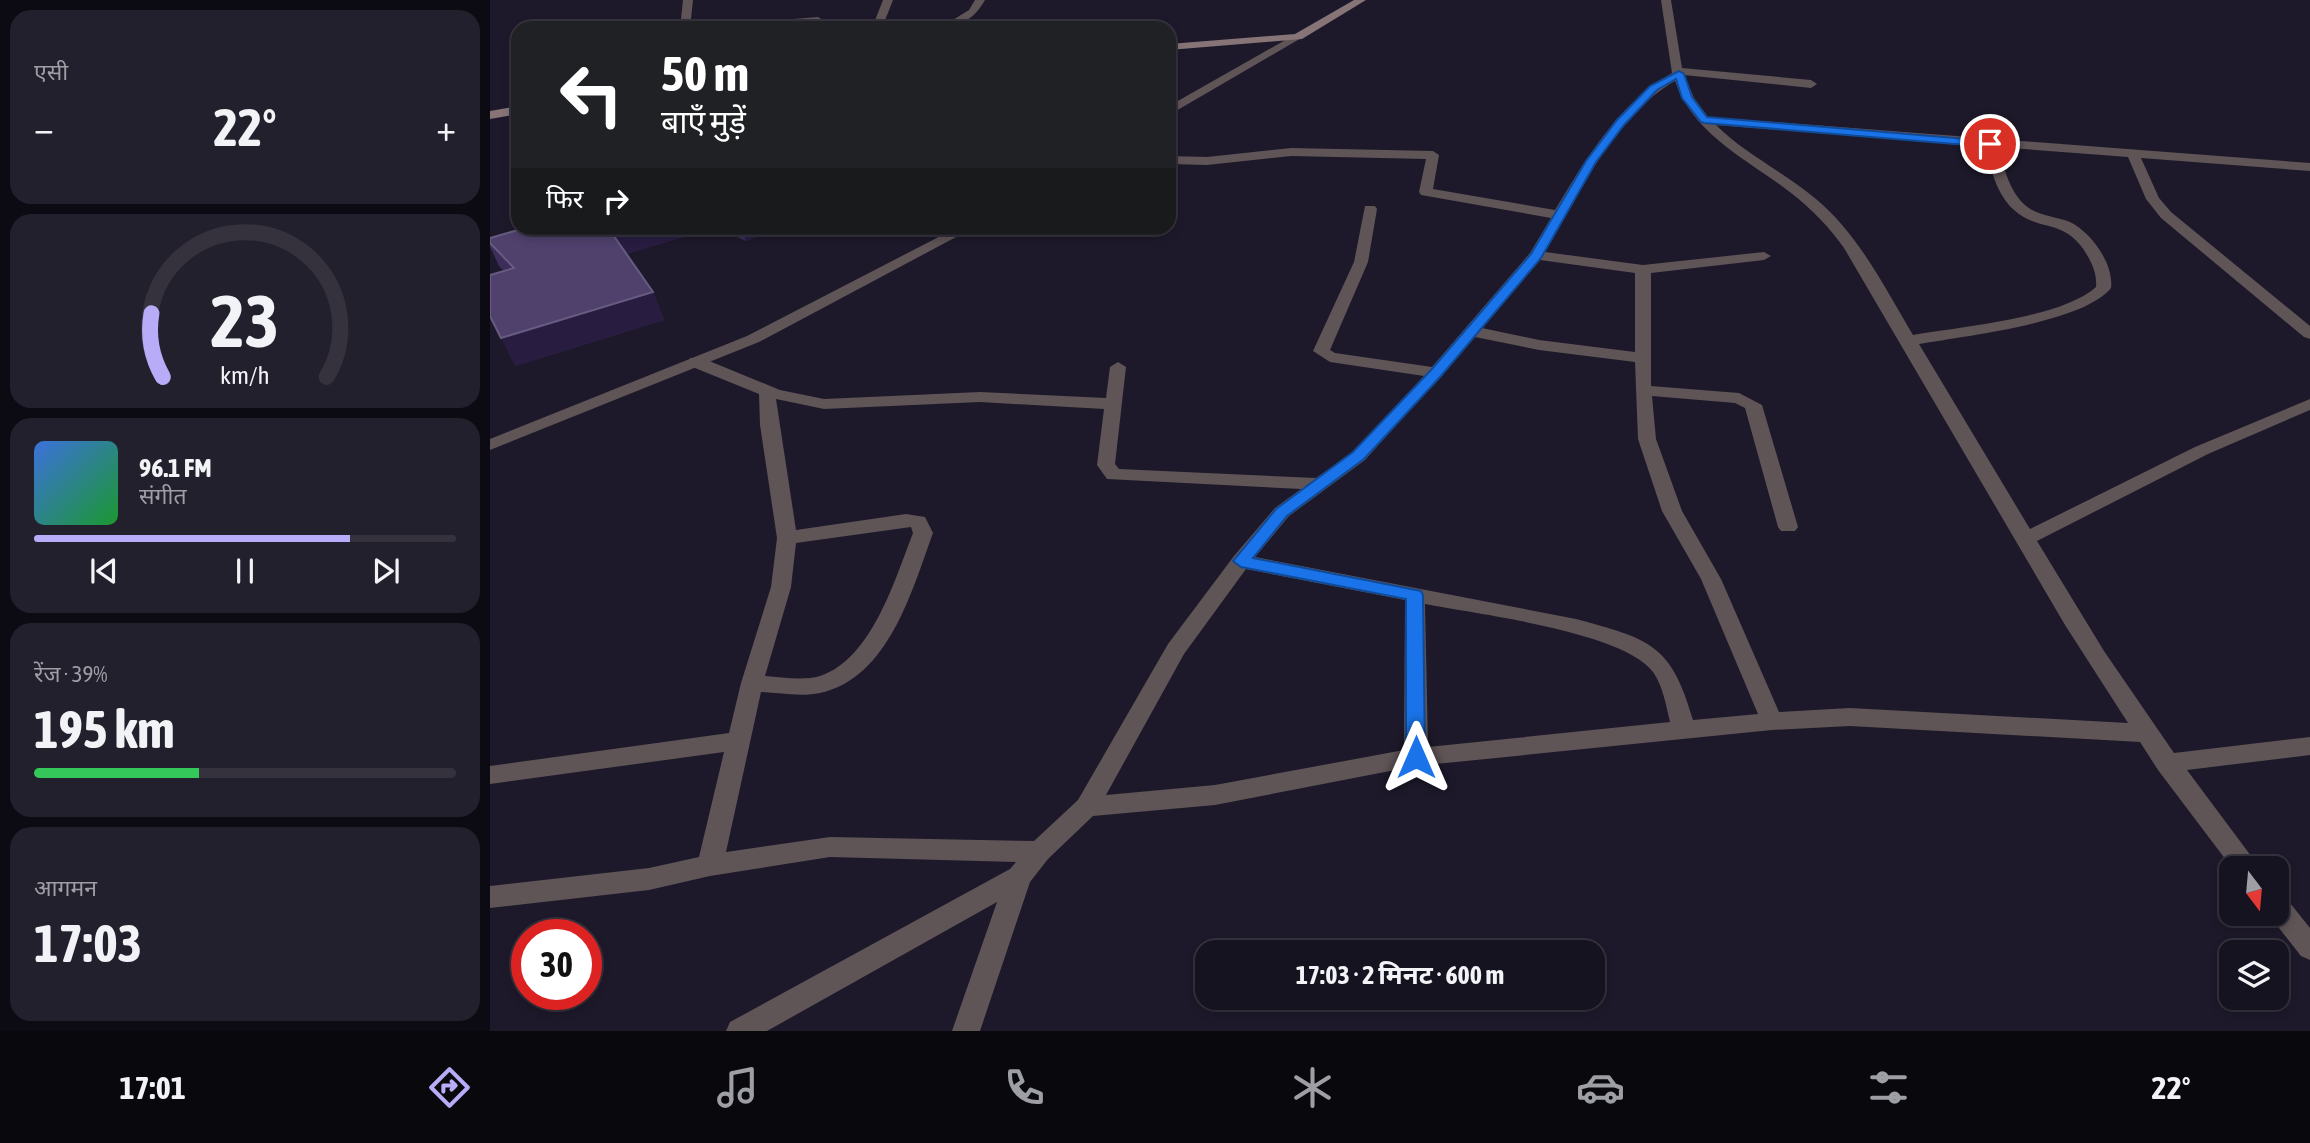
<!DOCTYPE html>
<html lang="hi">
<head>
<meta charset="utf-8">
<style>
	:root { --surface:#161320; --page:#23202d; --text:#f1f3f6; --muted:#9e9ea5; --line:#35323e; --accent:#b8abf7 }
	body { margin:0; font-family:"Asap Condensed","Noto Sans Devanagari",sans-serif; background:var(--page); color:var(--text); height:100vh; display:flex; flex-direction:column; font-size:26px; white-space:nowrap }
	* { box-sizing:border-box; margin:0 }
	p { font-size:23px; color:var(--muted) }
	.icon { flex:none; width:38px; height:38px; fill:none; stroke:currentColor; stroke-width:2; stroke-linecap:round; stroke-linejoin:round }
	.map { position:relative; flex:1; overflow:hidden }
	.sheet { display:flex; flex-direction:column; gap:10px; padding:10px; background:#0c0a12; width:490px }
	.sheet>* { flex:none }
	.guide { position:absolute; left:21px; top:21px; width:665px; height:214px; border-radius:21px; box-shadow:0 4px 10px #0003,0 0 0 2px var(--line); background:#202124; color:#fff; overflow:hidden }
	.needle { width:46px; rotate:164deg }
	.tools { position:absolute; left:1729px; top:856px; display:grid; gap:14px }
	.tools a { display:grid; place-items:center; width:70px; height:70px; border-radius:14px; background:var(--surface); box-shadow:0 4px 10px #0003,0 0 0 2px var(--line); font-size:35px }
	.speed { position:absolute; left:21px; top:919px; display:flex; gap:14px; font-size:35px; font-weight:700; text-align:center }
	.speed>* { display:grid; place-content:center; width:91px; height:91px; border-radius:50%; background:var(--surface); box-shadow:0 4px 10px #0003,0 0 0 2px var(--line); line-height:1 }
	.speed .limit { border:10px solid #d22; background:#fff; color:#111 }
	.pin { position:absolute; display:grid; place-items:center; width:60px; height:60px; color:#fff; margin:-30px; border:4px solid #fff; border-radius:50%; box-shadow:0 2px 7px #0007 }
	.me { position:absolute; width:77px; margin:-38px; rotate:0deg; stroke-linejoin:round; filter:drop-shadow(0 0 5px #0008) }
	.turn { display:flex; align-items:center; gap:24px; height:147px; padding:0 35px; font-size:32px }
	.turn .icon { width:91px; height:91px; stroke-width:2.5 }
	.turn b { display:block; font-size:49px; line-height:60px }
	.then { display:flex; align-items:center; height:66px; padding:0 35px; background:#0003; gap:14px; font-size:26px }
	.big { font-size:52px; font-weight:700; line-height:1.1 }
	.sheet .widget { flex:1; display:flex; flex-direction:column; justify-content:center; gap:10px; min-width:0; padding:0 24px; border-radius:21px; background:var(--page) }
	.sheet .dial { align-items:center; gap:0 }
	.dial svg { height:182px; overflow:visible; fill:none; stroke:var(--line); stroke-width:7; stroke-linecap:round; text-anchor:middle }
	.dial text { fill:var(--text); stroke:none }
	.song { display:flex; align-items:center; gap:21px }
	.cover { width:84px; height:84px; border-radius:10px; background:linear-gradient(135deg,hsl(220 70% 55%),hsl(130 70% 35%)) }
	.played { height:7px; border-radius:4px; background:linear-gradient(90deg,var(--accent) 75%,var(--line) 75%) }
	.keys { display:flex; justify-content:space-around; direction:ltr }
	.heat { display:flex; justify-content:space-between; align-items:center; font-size:38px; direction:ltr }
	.charge { height:10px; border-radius:5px; background:linear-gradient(90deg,#34c759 39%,var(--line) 0) }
	.trip { position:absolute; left:705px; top:940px; width:410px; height:70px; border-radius:21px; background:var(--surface); box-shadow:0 4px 10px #0003,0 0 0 2px var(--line); font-weight:700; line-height:70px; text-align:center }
	.menu { display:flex; height:112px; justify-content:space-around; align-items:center; background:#09080d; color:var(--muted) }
	.menu .icon { width:49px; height:49px }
	.menu .active { color:var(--accent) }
	.menu b { font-size:32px; color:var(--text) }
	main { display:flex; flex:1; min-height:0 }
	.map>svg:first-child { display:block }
</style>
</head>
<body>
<main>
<section class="sheet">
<div class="widget"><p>एसी</p>
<div class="heat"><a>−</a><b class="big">22°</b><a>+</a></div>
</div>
<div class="widget dial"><svg viewBox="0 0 100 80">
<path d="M14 69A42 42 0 1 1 86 69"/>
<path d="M14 69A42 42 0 0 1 9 41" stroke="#b8abf7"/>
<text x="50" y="56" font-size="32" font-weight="700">23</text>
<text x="50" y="72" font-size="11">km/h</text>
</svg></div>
<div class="widget">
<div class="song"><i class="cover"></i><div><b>96.1 FM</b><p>संगीत</p></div></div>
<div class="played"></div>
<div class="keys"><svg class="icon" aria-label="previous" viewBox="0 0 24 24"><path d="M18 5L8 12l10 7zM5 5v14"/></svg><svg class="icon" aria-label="pause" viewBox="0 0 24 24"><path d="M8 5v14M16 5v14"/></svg><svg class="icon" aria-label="next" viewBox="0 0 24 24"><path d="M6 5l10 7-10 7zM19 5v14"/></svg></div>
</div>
<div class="widget"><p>रेंज · 39%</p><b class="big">195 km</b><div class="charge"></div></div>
<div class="widget"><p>आगमन</p><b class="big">17:03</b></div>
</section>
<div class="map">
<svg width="1820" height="1031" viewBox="0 0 1820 1031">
	<rect width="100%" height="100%" fill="#1d192a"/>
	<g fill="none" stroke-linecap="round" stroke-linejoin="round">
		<!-- minor -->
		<path fill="#5f5456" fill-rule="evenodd" d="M 193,0 L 203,0 L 200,28 L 190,28 Z
			M 393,0 L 403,0 L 392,28 L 382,28 Z
			M 485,0 L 495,0 C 485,18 470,28 450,28 L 479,10 Z
			M 1171,0 L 1181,0 L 1192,68 L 1321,80 L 1327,84 L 1321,88 L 1194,75 L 1204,98 L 1218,117 L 1820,163 L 1820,171 L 1651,158 L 1669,198 L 1681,212 L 1820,326 L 1820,339 L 1814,337 L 1671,218 L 1656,199 L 1638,157 L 1507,147 C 1514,166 1519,191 1535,205 C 1547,216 1565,216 1580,222 C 1601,232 1624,264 1621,288 C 1593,323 1474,336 1429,344 L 1540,529 L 1705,447 L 1820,399 L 1820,410 L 1718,454 L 1547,541 L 1614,651 L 1684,753 L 1820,737 L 1820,755 L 1697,770 L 1770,868 L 1742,868 L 1668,770 L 1650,742 L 1360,726 L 1282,730 L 926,766 L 725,805 L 603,816 L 558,859 L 540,882 L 490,1031 L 462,1031 L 507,902 L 277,1031 L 236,1031 L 240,1022 L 520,869 L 526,862 L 340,857 L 220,876 L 159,890 L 0,908 L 0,886 L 159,868 L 209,857 L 234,752 L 0,784 L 0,766 L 239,733 L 251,683 L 281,587 L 287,538 L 270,425 L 269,394 L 200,366 L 198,362 L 200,358 L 212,358 L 290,390 L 334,399 L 490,392 L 616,398 L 620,367 L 628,362 L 636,367 L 625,464 L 629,469 L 826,478 L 863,452 L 934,376 L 840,362 L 823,351 L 864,262 L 875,206 L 885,206 L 887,209 L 878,262 L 840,350 L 845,353 L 942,367 L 1040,253 L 1061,218 L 931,195 L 929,192 L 936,159 L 801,156 L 717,165 L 679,164 L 679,156 L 717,157 L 801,148 L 943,151 L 949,155 L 943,189 L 1065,210 C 1096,159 1129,103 1182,73 ZM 1185,81 C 1204,136 1259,160 1301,193 C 1322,209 1339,227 1354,248 L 1575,625 L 1638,723 L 1360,708 L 1289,712 L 1231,579 L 1192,511 L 1166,439 L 1162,396 L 1245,403 L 1255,408 L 1288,527 L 1291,531 L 1305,531 L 1308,527 L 1272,405 L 1249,393 L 1161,386 L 1161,273 L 1274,260 L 1281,256 L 1274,252 L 1153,265 L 1055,252 C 1088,195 1125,115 1185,81 ZM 1226,125 L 1494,146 C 1501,168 1506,194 1524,210 C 1549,233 1575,217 1597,255 C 1603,265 1607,275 1606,287 C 1572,318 1470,327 1423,335 C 1395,288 1369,235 1326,199 C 1294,172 1255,154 1226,125 ZM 1050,260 L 1145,273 L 1145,352 L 1049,340 L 992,328 ZM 985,337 L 1049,350 L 1145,362 L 1148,439 L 1172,511 L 1211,579 L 1268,714 L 1203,720 C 1181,643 1159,639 1086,619 L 765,557 L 799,516 L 875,460 ZM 286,399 L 334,409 L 490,402 L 614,409 L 607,465 L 617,479 L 811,489 L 785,508 L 744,556 L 678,644 L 588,800 L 544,841 L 340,837 L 236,852 L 271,692 C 290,693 311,697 330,693 C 399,678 422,590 443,533 L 435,517 L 416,514 L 306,530 ZM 421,527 L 423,533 C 405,579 382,659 330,676 C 313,681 292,677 275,676 L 301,587 L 306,543 ZM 756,569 L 915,600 L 914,750 L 725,785 L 616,795 L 694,654 ZM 935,604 C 987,614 1134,632 1163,672 C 1173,686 1176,706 1180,722 L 938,747 Z
			M 328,17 L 333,20 L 332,22 L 269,28 L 224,28 L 229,25 Z
			M 1787,895 L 1796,898 L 1820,928 L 1820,960 L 1811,956 L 1778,914 L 1787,914 Z"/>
		<!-- tertiary -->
		<path fill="#5f5456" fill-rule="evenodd" d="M 804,35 L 813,37 L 679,115 L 679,106 Z
			M 466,228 L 483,228 L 269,342 L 0,450 L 0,439 L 257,336 Z"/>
		<!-- secondary -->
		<path fill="#867477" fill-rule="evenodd" d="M 864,0 L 876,0 L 812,39 L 679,50 L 679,44 L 805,34 Z
			M 28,106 L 28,114 L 0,119 L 0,111 Z"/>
	</g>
	<!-- wall -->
	<path fill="#3c2d5b" d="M 35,228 L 220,228 L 220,229 L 136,254 L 163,292 L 174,320 L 25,366 L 14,271 L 9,266 L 0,247 L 0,238 Z
		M 227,228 L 326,228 L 304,237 L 286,228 L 256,241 Z"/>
	<!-- shaded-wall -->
	<path fill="#281d41" d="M 125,228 L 220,228 L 220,229 L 130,256 L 119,229 Z
		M 252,228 L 286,228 L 256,241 Z
		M 301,228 L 326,228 L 304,237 Z
		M 163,292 L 174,320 L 25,366 L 11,338 Z"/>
	<!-- building -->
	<path fill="#4f416c" stroke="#675b81" stroke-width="2" d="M 35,228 L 125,228 L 119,229 L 163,292 L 11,338 L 0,316 L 0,275 L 24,268 L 0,243 L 0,238 Z"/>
	<!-- route -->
	<path fill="#1a73e8" stroke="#114b97" stroke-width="2" d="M 1189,71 L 1194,74 L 1202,97 L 1217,117 L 1500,141 L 1505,144 L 1500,147 L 1214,123 L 1211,122 L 1192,98 L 1186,79 L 1167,90 L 1134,125 L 1106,162 L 1051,258 L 951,376 L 874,459 L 797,516 L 763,558 L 931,591 L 933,595 L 935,757 L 932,762 L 926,764 L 919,762 L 916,757 L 916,599 L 751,567 L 743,561 L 786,509 L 863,452 L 941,370 L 1041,254 L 1096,161 L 1127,120 L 1160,86 Z"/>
</svg>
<div class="tools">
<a><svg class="needle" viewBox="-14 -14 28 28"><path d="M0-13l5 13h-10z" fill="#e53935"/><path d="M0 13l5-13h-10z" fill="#9e9ea5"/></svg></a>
<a><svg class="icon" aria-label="layers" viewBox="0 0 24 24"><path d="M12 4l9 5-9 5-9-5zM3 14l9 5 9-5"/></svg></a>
</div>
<div class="speed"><div class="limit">30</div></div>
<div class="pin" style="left:1500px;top:144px;background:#d93025"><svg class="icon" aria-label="arrive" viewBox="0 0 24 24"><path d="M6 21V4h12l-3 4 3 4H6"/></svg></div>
<svg class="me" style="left:926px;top:757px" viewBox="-20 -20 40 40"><path d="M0-17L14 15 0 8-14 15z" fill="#1a73e8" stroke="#fff" stroke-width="4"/></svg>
<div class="trip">17:03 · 2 मिनट · 600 m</div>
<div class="guide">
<div class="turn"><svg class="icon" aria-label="left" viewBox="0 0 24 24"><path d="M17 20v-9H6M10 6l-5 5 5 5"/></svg><div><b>50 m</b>बाएँ मुड़ें</div></div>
<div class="then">फिर<svg class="icon" aria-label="right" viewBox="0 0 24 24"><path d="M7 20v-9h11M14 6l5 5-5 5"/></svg></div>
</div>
</div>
</main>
<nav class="menu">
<b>17:01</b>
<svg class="icon active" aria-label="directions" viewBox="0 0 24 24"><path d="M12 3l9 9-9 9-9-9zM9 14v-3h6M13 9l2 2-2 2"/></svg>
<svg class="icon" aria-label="music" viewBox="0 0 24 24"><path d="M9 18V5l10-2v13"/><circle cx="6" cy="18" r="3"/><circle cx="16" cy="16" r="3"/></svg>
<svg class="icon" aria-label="phone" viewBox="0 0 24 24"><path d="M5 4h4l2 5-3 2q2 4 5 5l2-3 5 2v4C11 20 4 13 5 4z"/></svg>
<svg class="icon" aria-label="climate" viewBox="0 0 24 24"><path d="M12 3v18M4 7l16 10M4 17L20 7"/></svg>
<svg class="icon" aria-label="car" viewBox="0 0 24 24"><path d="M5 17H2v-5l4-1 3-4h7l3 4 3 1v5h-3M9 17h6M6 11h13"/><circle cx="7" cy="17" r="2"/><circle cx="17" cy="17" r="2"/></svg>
<svg class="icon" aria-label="filters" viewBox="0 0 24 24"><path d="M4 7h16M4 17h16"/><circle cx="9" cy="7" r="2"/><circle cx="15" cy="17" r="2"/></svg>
<b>22°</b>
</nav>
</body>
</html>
